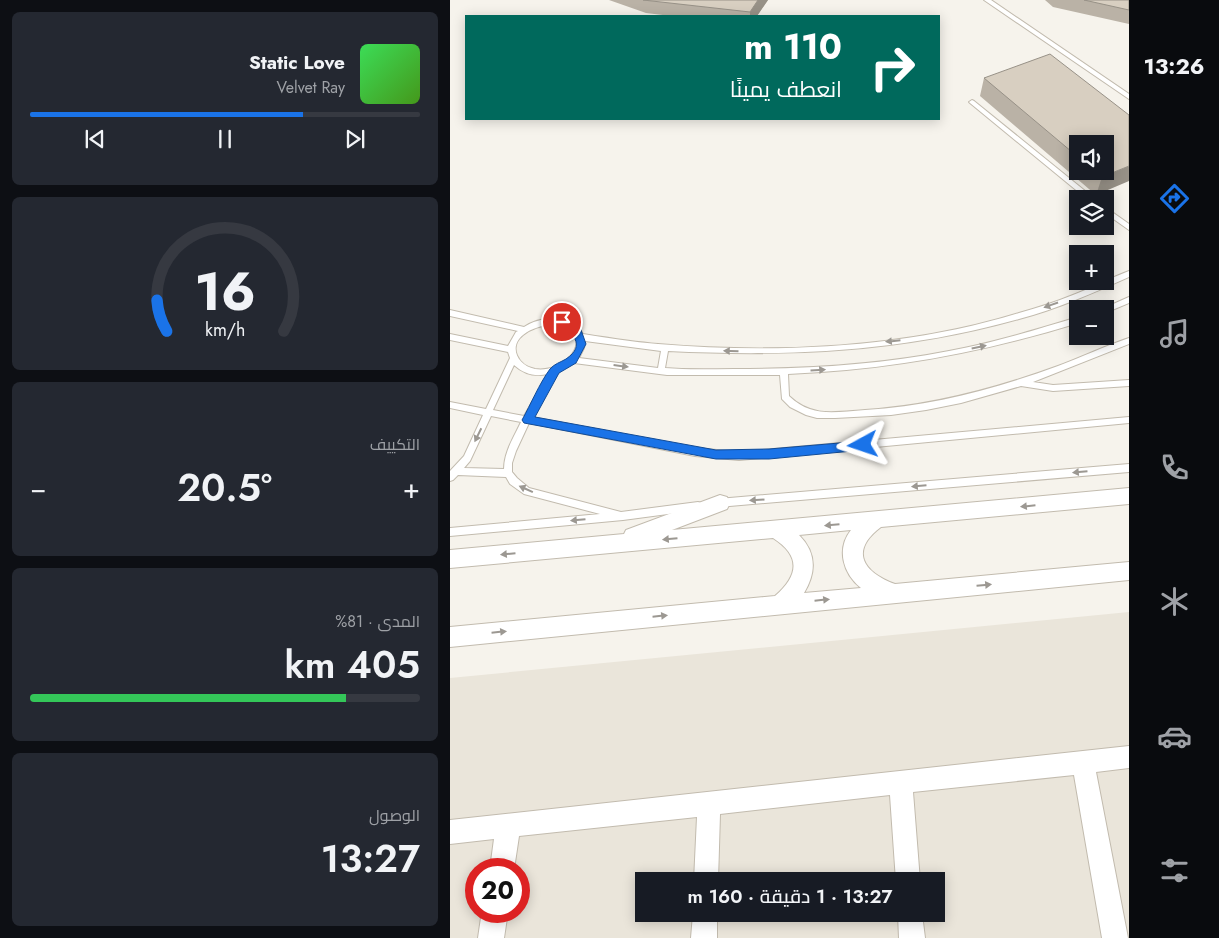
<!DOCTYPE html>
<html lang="ar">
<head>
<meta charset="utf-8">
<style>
	:root { --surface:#171b24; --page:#242831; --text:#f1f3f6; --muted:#9ea1a6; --line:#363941; --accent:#1a73e8 }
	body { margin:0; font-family:Jost,Cairo,sans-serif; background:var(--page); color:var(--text); direction:rtl; height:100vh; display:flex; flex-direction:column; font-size:19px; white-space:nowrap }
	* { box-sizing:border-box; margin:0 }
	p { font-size:16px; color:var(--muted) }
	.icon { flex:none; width:28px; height:28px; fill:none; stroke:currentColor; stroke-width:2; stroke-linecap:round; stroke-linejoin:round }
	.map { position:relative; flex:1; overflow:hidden; direction:ltr }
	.panel { display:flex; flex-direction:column; gap:12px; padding:12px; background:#0d0f14; width:450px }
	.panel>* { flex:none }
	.hud { position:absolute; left:15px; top:15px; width:475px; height:105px; border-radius:0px; box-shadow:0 2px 12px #0003; direction:rtl; background:#00695c; color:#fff; overflow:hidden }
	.controls { position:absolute; left:619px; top:135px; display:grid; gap:10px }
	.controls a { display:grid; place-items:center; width:45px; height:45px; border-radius:0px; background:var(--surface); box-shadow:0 2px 12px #0003; font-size:25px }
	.speed { position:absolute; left:15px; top:858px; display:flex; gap:10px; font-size:25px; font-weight:700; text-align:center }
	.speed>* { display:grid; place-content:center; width:65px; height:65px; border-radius:50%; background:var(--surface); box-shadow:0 2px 12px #0003; line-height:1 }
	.speed .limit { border:8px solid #d22; background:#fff; color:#111 }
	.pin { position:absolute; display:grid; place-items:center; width:42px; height:42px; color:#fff; margin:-21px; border:2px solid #fff; border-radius:50%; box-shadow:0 1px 5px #0007 }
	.me { position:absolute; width:55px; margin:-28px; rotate:265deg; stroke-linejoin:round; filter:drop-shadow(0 0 4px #0008) }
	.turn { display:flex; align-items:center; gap:18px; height:105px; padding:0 15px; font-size:22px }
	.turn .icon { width:65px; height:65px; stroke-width:2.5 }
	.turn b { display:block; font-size:35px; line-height:42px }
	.big { font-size:38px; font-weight:600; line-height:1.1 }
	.panel .tile { flex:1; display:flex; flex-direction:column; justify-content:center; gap:8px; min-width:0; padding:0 18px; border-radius:8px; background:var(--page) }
	.panel .dial { align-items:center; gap:0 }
	.dial svg { height:130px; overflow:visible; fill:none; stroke:var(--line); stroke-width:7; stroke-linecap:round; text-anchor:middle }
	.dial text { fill:var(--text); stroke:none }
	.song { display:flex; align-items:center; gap:15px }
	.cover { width:60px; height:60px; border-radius:8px; background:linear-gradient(135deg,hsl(130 70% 55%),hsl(100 70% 35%)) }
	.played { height:5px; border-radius:2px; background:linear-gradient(90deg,var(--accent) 70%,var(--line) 70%) }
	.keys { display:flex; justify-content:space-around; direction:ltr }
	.heat { display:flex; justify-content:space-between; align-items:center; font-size:28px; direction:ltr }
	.charge { height:8px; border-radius:4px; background:linear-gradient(90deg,#34c759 81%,var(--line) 0) }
	.trip { position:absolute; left:185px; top:872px; width:310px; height:50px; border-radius:0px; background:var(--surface); box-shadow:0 2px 12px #0003; font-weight:600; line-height:50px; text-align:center; direction:rtl }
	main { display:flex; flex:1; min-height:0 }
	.tabs { display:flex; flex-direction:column; width:90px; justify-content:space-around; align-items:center; background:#090b0e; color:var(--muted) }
	.tabs .icon { width:35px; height:35px }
	.tabs .active { color:var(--accent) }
	.tabs b { font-size:22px; color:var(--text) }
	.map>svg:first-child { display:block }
</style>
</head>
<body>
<main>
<nav class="tabs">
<b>13:26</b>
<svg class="icon active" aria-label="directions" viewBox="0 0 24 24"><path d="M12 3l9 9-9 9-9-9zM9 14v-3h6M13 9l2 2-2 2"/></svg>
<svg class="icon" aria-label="music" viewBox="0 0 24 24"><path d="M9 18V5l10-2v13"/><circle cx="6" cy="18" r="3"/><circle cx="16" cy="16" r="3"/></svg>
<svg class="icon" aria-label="phone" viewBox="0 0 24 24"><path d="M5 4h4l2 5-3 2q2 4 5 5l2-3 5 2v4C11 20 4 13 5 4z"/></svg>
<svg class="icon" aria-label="climate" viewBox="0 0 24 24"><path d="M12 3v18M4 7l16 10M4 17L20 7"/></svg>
<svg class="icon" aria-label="car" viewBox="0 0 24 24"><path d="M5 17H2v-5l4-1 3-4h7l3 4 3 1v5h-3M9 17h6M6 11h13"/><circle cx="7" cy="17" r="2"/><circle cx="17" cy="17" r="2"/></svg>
<svg class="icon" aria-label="filters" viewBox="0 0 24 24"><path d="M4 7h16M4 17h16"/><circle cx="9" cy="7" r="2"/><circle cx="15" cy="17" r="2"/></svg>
</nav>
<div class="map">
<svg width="679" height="938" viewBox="0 0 679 938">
	<rect width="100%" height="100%" fill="#f6f3ec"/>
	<!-- residential -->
	<path fill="#eae5da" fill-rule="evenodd" d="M 679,612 L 679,938 L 0,938 L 0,678 ZM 26,869 L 69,869 L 69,911 L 26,911 ZM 194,881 L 486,881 L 486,914 L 194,914 Z"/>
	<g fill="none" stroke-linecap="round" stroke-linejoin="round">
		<defs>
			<path id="service" d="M 534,0 L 541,0 L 679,94 L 679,99 Z
				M 522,100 L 524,101 L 645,199 L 637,199 L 520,103 L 519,102 Z
				M 655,207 L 679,224 L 679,230 L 655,213 Z
				M 679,271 L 679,277 C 643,293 607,309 569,319 C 452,352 339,357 218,351 L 215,368 C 238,370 261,369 284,369 C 356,369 428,365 499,351 C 543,343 585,330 628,317 L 628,323 C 532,353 438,370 338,374 L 339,396 C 362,418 385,412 415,410 C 482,406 545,389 608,366 C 632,357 655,346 679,338 L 679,344 L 583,382 L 603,385 L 679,380 L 679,386 L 603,391 L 571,386 L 511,403 L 476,410 L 441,415 L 385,418 L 367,418 L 356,415 L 340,407 L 332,399 L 330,375 L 217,375 L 124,363 L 108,372 L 82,417 L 245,448 L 289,452 L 679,417 L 679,423 L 289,460 L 245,456 L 79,423 L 66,451 L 62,463 L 62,472 L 67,478 L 79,488 L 171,512 L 248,502 L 251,503 L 252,506 L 251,509 L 248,510 L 173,520 L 0,536 L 0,528 L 150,514 L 74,494 L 60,484 L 56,477 L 8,475 L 3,480 L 0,481 L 0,471 L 14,456 L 33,415 L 0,408 L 0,402 L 36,409 L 60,358 L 58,352 L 0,340 L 0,334 L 58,346 L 66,332 L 68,331 L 0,316 L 0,310 L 74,327 C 92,315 121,315 133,334 C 158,338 183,342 208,344 C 326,354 456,348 569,313 C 587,308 606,302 623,295 C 642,288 660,278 679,271 ZM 102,324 C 150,330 119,374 85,369 C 68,366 58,347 73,335 C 82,328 91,326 102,324 ZM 135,341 L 211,351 L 208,368 L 129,358 L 134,348 ZM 64,365 C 74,374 85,377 98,374 L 74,416 L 43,410 ZM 41,416 L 71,422 C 64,437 54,452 54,469 L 14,468 L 20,461 Z
				M 679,297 L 679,303 L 655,313 L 655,309 L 652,309 Z
				M 679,464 L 679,472 L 268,507 L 265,506 L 264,503 L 265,500 L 268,499 Z"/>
			<path id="minor" d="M 679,488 L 679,504 L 431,527 C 399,551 413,572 445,584 L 679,562 L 679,580 L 0,647 L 0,627 L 325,596 C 349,575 351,556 323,538 L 0,568 L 0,550 L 174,534 L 176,530 L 270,495 L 277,497 L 280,503 L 277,509 L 222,530 ZM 401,530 C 386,549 393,574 411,588 L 354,593 C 366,573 367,553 349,535 Z
				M 679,746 L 679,768 L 646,772 L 678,938 L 652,938 L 624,775 L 463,792 L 470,881 L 446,881 L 440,795 L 270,814 L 268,881 L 244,881 L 247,817 L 69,836 L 64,869 L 40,869 L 44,839 L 0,844 L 0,820 Z
				M 32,911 L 58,911 L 54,938 L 28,938 Z
				M 243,914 L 267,914 L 267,938 L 241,938 Z
				M 448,914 L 472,914 L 475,938 L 449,938 Z"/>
		</defs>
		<!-- service casing -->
		<use href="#service" stroke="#c2bbae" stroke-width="2"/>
		<!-- minor casing -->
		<use href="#minor" stroke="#c2bbae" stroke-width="2"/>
		<!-- service -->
		<use href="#service" fill="#fff" fill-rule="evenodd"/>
		<!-- minor -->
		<use href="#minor" fill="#fff" fill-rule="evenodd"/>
	</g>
	<!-- wall -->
	<path fill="#bab2a6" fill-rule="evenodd" d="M 159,0 L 318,0 L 307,16 L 221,16 L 196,13 Z
		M 595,0 L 679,0 L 679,24 L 603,7 Z
		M 534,78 L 679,115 L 646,195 L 530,96 ZM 628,144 L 655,171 L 628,171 Z"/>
	<!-- shaded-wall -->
	<path fill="#979187" d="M 308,0 L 318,0 L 307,16 L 300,16 L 300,12 Z
		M 679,166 L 679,181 L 646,195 L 652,177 Z"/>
	<!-- building -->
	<path fill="#d8cfc1" stroke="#979187" d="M 193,0 L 308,0 L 300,12 Z
		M 634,0 L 679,0 L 679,10 Z
		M 600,54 L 679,115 L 679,166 L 652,177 L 645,171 L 655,171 L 655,144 L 628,144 L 628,157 L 534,78 Z"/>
	<!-- one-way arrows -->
	<defs><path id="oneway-solid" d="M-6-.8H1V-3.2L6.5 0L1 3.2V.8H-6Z" transform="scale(1.25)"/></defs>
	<g fill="#9c9892">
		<use href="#oneway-solid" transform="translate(601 305) rotate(161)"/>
		<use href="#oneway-solid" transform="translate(443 341) rotate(174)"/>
		<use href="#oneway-solid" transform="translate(529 347) rotate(-12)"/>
		<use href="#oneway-solid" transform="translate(281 351) rotate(-178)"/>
		<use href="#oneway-solid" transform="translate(171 366) rotate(7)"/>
		<use href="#oneway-solid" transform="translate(368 370) rotate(-4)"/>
		<use href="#oneway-solid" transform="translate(28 435) rotate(116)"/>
		<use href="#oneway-solid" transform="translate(630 472) rotate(175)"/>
		<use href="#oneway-solid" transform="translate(469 486) rotate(175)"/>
		<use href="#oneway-solid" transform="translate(76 489) rotate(-156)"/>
		<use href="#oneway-solid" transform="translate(307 500) rotate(176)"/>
		<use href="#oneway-solid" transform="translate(578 506) rotate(174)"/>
		<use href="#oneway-solid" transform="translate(128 520) rotate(175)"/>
		<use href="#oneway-solid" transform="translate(382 525) rotate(175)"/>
		<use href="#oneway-solid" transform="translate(220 539) rotate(175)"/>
		<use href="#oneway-solid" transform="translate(58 554) rotate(175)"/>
		<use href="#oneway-solid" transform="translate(534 585) rotate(-5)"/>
		<use href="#oneway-solid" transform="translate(372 600) rotate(-6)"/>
		<use href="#oneway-solid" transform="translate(210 616) rotate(-6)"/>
		<use href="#oneway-solid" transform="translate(49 632) rotate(-6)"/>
	</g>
	<!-- route -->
	<path fill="#1a73e8" stroke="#114b97" d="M 112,318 L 130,327 L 136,344 L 126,363 L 109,373 L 85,417 L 266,450 L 319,449 L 413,441 L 419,445 L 413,450 L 319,459 L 266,459 L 74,423 L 72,420 C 81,404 89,384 100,369 C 104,364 111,362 116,359 C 137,345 122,332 108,325 L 108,319 Z"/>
</svg>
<div class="controls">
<a><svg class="icon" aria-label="sound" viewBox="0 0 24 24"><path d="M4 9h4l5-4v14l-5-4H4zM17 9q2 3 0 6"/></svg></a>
<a><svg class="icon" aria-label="layers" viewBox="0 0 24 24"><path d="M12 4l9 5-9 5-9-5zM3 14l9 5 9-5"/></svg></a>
<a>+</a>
<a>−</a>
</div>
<div class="speed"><div class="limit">20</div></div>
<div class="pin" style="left:112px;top:322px;background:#d93025"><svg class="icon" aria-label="arrive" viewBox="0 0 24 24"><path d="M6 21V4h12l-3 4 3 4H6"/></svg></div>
<svg class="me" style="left:413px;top:445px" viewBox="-20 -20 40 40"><path d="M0-17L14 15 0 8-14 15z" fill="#1a73e8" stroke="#fff" stroke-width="4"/></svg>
<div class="trip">13:27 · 1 دقيقة · 160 m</div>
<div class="hud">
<div class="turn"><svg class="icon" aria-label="right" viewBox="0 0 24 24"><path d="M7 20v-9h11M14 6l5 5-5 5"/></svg><div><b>110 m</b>انعطف يمينًا</div></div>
</div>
</div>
<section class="panel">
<div class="tile">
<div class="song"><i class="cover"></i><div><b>Static Love</b><p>Velvet Ray</p></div></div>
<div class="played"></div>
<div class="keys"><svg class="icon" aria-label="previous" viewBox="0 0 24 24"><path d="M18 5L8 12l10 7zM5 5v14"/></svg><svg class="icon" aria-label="pause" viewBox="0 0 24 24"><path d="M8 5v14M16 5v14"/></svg><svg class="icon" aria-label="next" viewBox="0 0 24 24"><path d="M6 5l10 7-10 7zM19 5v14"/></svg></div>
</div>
<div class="tile dial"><svg viewBox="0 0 100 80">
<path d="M14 69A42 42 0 1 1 86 69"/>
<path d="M14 69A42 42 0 0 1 8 50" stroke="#1a73e8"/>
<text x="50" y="56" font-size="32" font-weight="700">16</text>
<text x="50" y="72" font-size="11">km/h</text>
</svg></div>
<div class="tile"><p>التكييف</p>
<div class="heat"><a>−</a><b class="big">20.5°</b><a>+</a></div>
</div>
<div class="tile"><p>المدى · 81%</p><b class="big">405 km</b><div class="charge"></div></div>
<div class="tile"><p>الوصول</p><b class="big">13:27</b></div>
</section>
</main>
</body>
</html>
